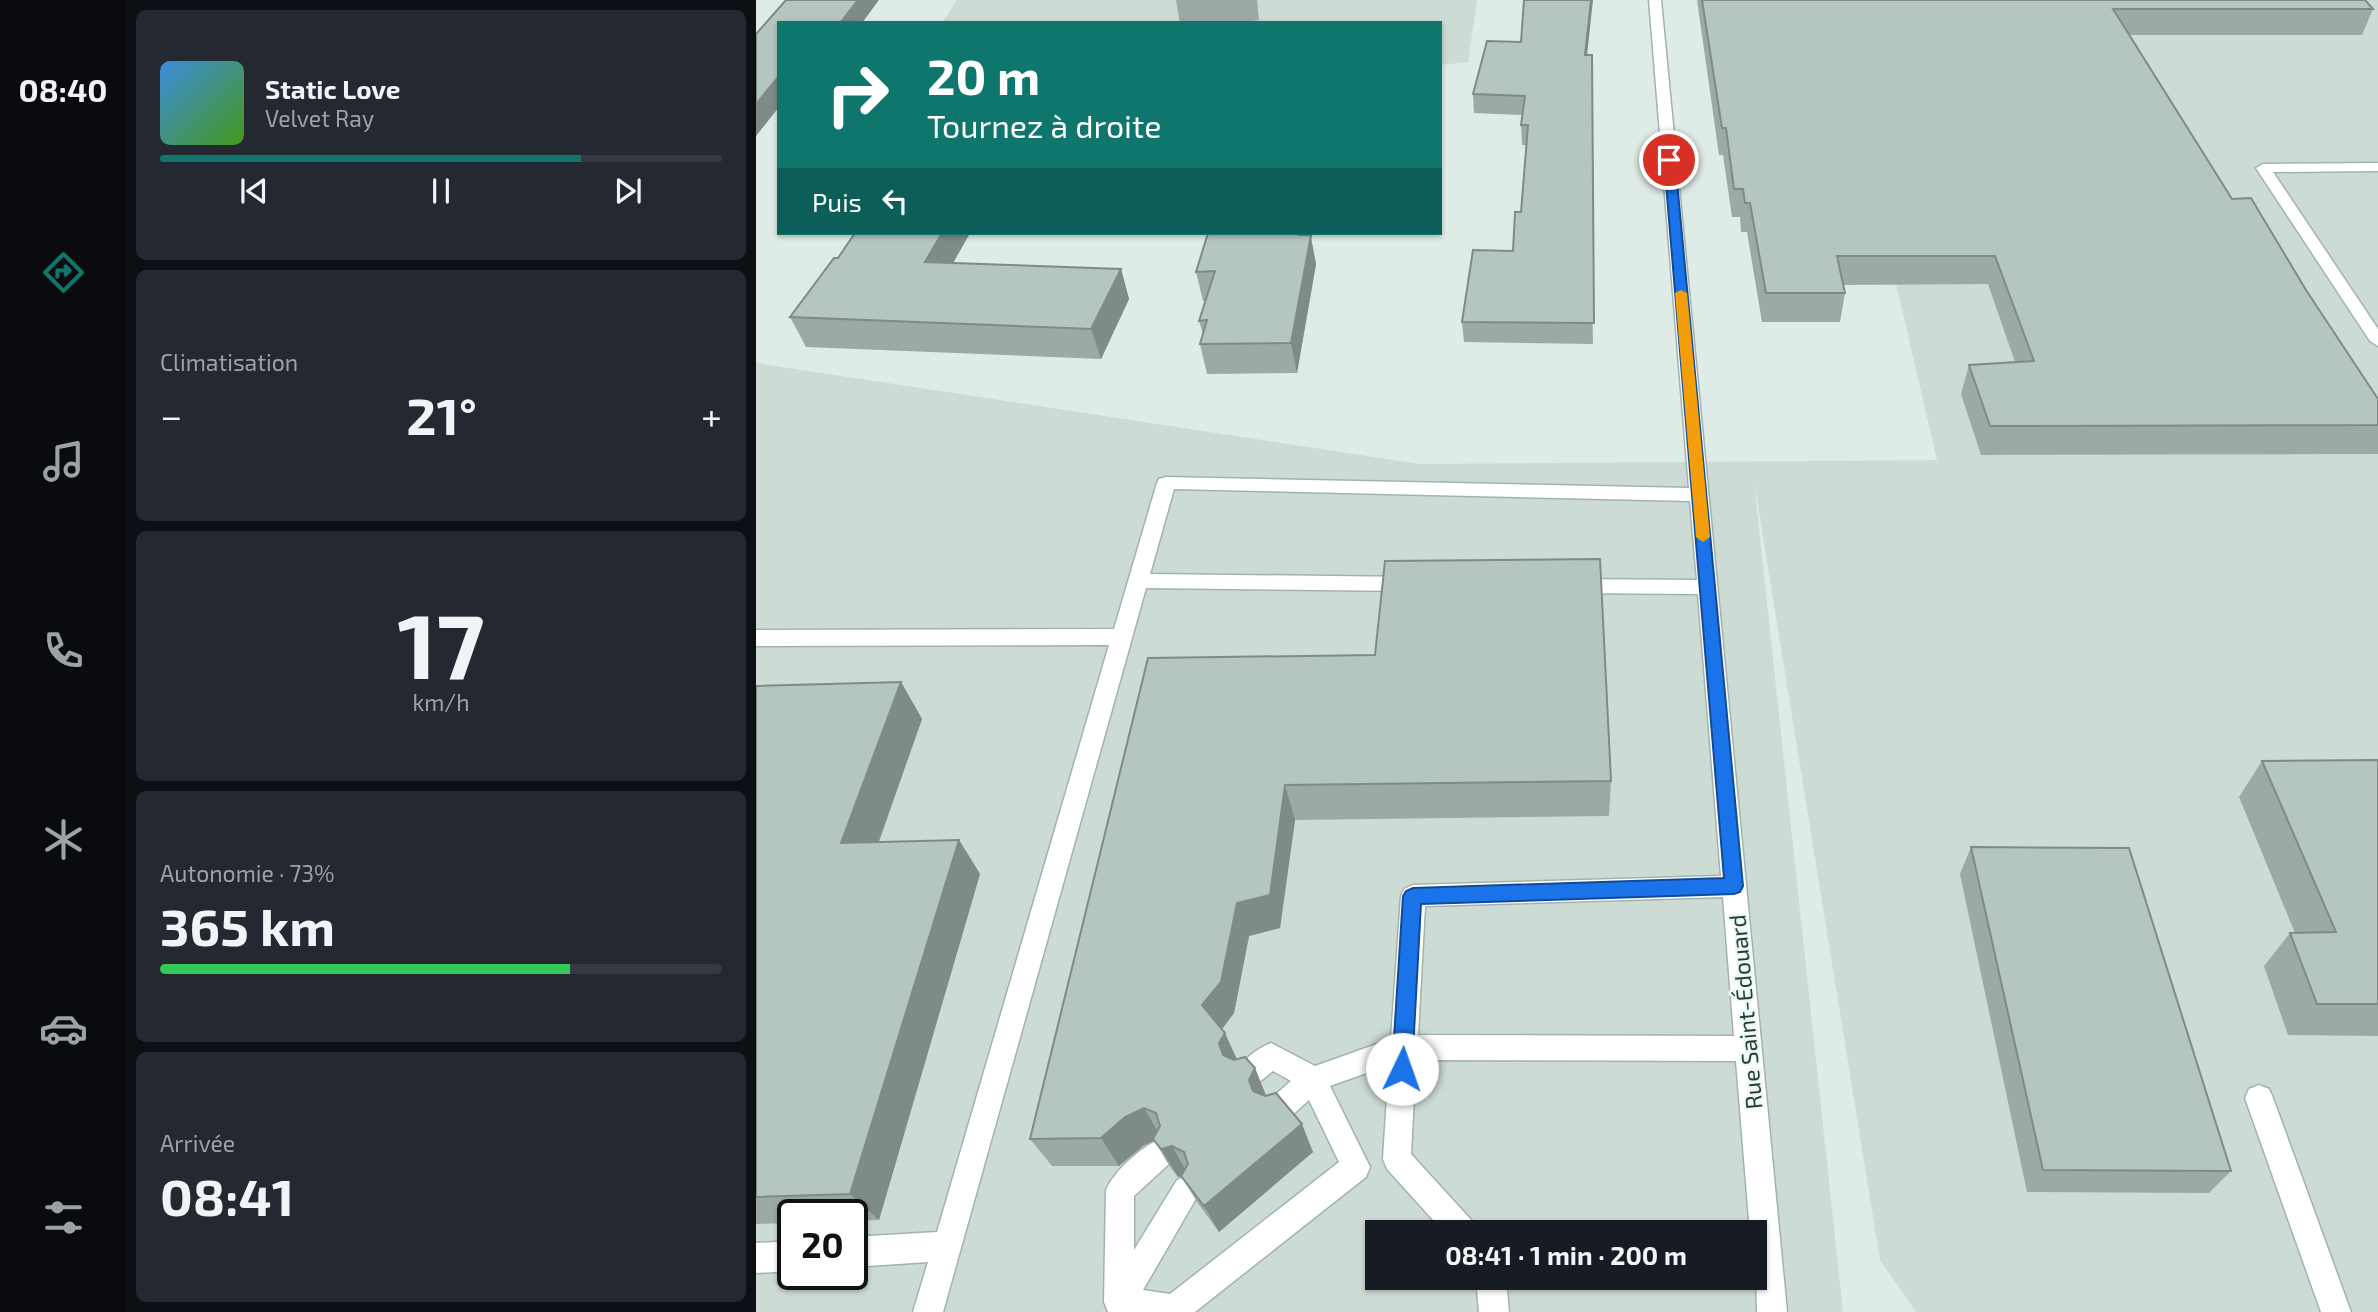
<!DOCTYPE html>
<html lang="fr">
<head>
<meta charset="utf-8">
<style>
	:root { --surface:#171b24; --page:#242831; --text:#f1f3f6; --muted:#9ea1a6; --line:#363941; --accent:#0f766e }
	body { margin:0; font-family:"Exo 2",sans-serif; background:var(--page); color:var(--text); height:100vh; display:flex; flex-direction:column; font-size:26px; white-space:nowrap }
	* { box-sizing:border-box; margin:0 }
	p { font-size:23px; color:var(--muted) }
	.icon { flex:none; width:38px; height:38px; fill:none; stroke:currentColor; stroke-width:2; stroke-linecap:round; stroke-linejoin:round }
	.map { position:relative; flex:1; overflow:hidden }
	.sheet { display:flex; flex-direction:column; gap:10px; padding:10px; background:#0d0f14; width:630px }
	.sheet>* { flex:none }
	.banner { position:absolute; left:21px; top:21px; width:665px; height:214px; border-radius:0px; box-shadow:0 2px 5px #0004; background:#0f766e; color:#fff; overflow:hidden }
	.speed { position:absolute; left:21px; top:1199px; display:flex; gap:14px; font-size:35px; font-weight:700; text-align:center }
	.speed>* { display:grid; place-content:center; width:91px; height:91px; border-radius:50%; background:var(--surface); box-shadow:0 2px 5px #0004; line-height:1 }
	.speed .limit { border:4px solid #111; border-radius:10px; background:#fff; color:#111 }
	.pin { position:absolute; display:grid; place-items:center; width:60px; height:60px; color:#fff; margin:-30px; border:4px solid #fff; border-radius:50%; box-shadow:0 2px 7px #0007 }
	.me { position:absolute; width:77px; margin:-38px; rotate:3deg; stroke-linejoin:round; filter:drop-shadow(0 0 5px #0008) }
	.turn { display:flex; align-items:center; gap:24px; height:147px; padding:0 35px; font-size:32px }
	.turn .icon { width:91px; height:91px; stroke-width:2.5 }
	.turn b { display:block; font-size:49px; line-height:60px }
	.then { display:flex; align-items:center; height:66px; padding:0 35px; background:#0003; gap:14px; font-size:26px }
	.big { font-size:52px; font-weight:700; line-height:1.1 }
	.sheet .tile { flex:1; display:flex; flex-direction:column; justify-content:center; gap:10px; min-width:0; padding:0 24px; border-radius:10px; background:var(--page) }
	.sheet .dial { align-items:center; gap:0 }
	.dial b { font-size:91px; line-height:1 }
	.song { display:flex; align-items:center; gap:21px }
	.cover { width:84px; height:84px; border-radius:10px; background:linear-gradient(135deg,hsl(210 70% 55%),hsl(100 70% 35%)) }
	.played { height:7px; border-radius:4px; background:linear-gradient(90deg,var(--accent) 75%,var(--line) 75%) }
	.keys { display:flex; justify-content:space-around; direction:ltr }
	.heat { display:flex; justify-content:space-between; align-items:center; font-size:38px; direction:ltr }
	.charge { height:10px; border-radius:5px; background:linear-gradient(90deg,#34c759 73%,var(--line) 0) }
	.trip { position:absolute; left:609px; top:1220px; width:402px; height:70px; border-radius:0px; background:var(--surface); box-shadow:0 2px 5px #0004; font-weight:700; line-height:70px; text-align:center }
	main { display:flex; flex:1; min-height:0 }
	.tab-bar { display:flex; flex-direction:column; width:126px; justify-content:space-around; align-items:center; background:#090b0e; color:var(--muted) }
	.tab-bar .icon { width:49px; height:49px }
	.tab-bar .active { color:var(--accent) }
	.tab-bar b { font-size:32px; color:var(--text) }
	.map>svg:first-child { display:block }
</style>
</head>
<body>
<main>
<nav class="tab-bar">
<b>08:40</b>
<svg class="icon active" aria-label="directions" viewBox="0 0 24 24"><path d="M12 3l9 9-9 9-9-9zM9 14v-3h6M13 9l2 2-2 2"/></svg>
<svg class="icon" aria-label="music" viewBox="0 0 24 24"><path d="M9 18V5l10-2v13"/><circle cx="6" cy="18" r="3"/><circle cx="16" cy="16" r="3"/></svg>
<svg class="icon" aria-label="phone" viewBox="0 0 24 24"><path d="M5 4h4l2 5-3 2q2 4 5 5l2-3 5 2v4C11 20 4 13 5 4z"/></svg>
<svg class="icon" aria-label="climate" viewBox="0 0 24 24"><path d="M12 3v18M4 7l16 10M4 17L20 7"/></svg>
<svg class="icon" aria-label="car" viewBox="0 0 24 24"><path d="M5 17H2v-5l4-1 3-4h7l3 4 3 1v5h-3M9 17h6M6 11h13"/><circle cx="7" cy="17" r="2"/><circle cx="17" cy="17" r="2"/></svg>
<svg class="icon" aria-label="filters" viewBox="0 0 24 24"><path d="M4 7h16M4 17h16"/><circle cx="9" cy="7" r="2"/><circle cx="15" cy="17" r="2"/></svg>
</nav>
<section class="sheet">
<div class="tile">
<div class="song"><i class="cover"></i><div><b>Static Love</b><p>Velvet Ray</p></div></div>
<div class="played"></div>
<div class="keys"><svg class="icon" aria-label="previous" viewBox="0 0 24 24"><path d="M18 5L8 12l10 7zM5 5v14"/></svg><svg class="icon" aria-label="pause" viewBox="0 0 24 24"><path d="M8 5v14M16 5v14"/></svg><svg class="icon" aria-label="next" viewBox="0 0 24 24"><path d="M6 5l10 7-10 7zM19 5v14"/></svg></div>
</div>
<div class="tile"><p>Climatisation</p>
<div class="heat"><a>−</a><b class="big">21°</b><a>+</a></div>
</div>
<div class="tile dial"><b>17</b><p>km/h</p></div>
<div class="tile"><p>Autonomie · 73%</p><b class="big">365 km</b><div class="charge"></div></div>
<div class="tile"><p>Arrivée</p><b class="big">08:41</b></div>
</section>
<div class="map">
<svg width="1622" height="1312" viewBox="0 0 1622 1312">
	<rect width="100%" height="100%" fill="#dfebe6"/>
	<!-- built -->
	<path fill="#cddbd5" fill-rule="evenodd" d="M 201,0 L 721,0 L 712,62 L 684,65 L 684,23 L 186,23 Z
		M 1074,0 L 1622,0 L 1622,1312 L 1160,1312 L 1124,1260 L 998,481 L 1087,1312 L 0,1312 L 0,363 L 664,464 L 1181,460 ZM 37,1214 L 96,1214 L 96,1274 L 37,1274 ZM 621,1232 L 999,1232 L 999,1278 L 621,1278 Z"/>
	<g fill="none" stroke-linecap="round" stroke-linejoin="round">
		<defs>
			<path id="minor" d="M 893,0 L 905,0 L 1031,1312 L 1001,1312 L 999,1232 L 994,1232 L 980,1061 L 660,1060 L 655,1154 L 717,1222 L 721,1232 L 688,1232 L 631,1169 L 627,1159 L 633,1065 L 574,1086 L 614,1167 L 610,1177 L 439,1312 L 352,1312 L 348,1302 L 350,1190 C 358,1171 385,1147 404,1139 L 414,1143 L 418,1153 L 414,1163 L 378,1196 L 378,1250 L 421,1180 L 431,1176 L 441,1180 L 445,1190 L 387,1290 L 414,1294 L 583,1162 L 553,1100 L 532,1119 L 522,1123 L 512,1119 L 508,1110 L 512,1101 L 535,1081 L 517,1071 L 501,1084 L 492,1088 L 483,1084 L 479,1075 C 485,1061 500,1049 515,1043 L 559,1066 L 635,1039 L 645,896 L 648,889 L 657,885 L 965,876 L 942,594 L 817,593 L 810,591 L 807,586 L 810,581 L 817,579 L 941,580 L 934,501 L 418,489 L 394,574 L 656,577 L 663,579 L 666,584 L 663,589 L 656,591 L 390,588 L 187,1312 L 157,1312 L 172,1262 L 96,1267 L 96,1237 L 181,1232 L 353,645 L 0,646 L 0,630 L 358,629 L 401,483 L 403,479 L 410,477 L 933,488 ZM 967,897 L 978,1036 L 662,1035 L 669,906 Z
				M 1622,163 L 1622,171 L 1517,172 L 1622,329 L 1622,346 L 1614,341 L 1500,168 L 1507,164 Z
				M 1503,1085 L 1513,1089 L 1517,1098 L 1595,1312 L 1565,1312 L 1489,1098 L 1493,1089 Z
				M 37,1241 L 37,1271 L 0,1273 L 0,1243 Z
				M 720,1278 L 750,1278 L 753,1312 L 723,1312 Z"/>
		</defs>
		<!-- minor casing -->
		<use href="#minor" stroke="#a2b3ad" stroke-width="3"/>
		<!-- minor -->
		<use href="#minor" fill="#fff" fill-rule="evenodd"/>
	</g>
	<!-- wall -->
	<path fill="#9baaa4" d="M 420,0 L 501,0 L 503,20 L 473,23 L 424,23 Z
		M 941,0 L 1609,0 L 1617,9 L 1606,35 L 1373,35 L 1476,199 L 1622,425 L 1622,454 L 1225,455 L 1205,394 L 1213,365 L 1259,362 L 1232,284 L 1087,285 L 1089,293 L 1084,322 L 1006,322 L 991,232 L 985,232 L 984,217 L 976,217 L 967,155 L 963,155 Z
		M 765,42 L 831,55 L 837,344 L 708,342 L 706,322 L 757,251 L 765,212 L 771,145 L 766,145 L 765,125 L 766,115 L 718,113 L 717,94 Z
		M 99,233 L 214,233 L 197,263 L 365,269 L 373,299 L 345,359 L 50,347 L 34,317 L 82,258 Z
		M 555,238 L 560,264 L 541,373 L 451,374 L 444,344 L 447,334 L 443,321 L 450,301 L 447,301 L 440,272 Z
		M 392,658 L 855,781 L 853,816 L 539,820 L 524,928 L 493,936 L 478,1013 L 466,1029 L 481,1059 L 499,1068 L 510,1096 L 557,1152 L 463,1232 L 441,1202 L 425,1176 L 422,1177 L 414,1167 L 398,1140 L 387,1146 L 363,1166 L 296,1166 L 274,1139 Z
		M 145,682 L 166,719 L 123,842 L 203,840 L 224,874 L 123,1220 L 96,1221 L 96,1214 L 37,1214 L 37,1223 L 0,1224 L 0,686 Z
		M 1622,760 L 1622,1036 L 1532,1035 L 1508,966 L 1534,933 L 1539,933 L 1483,797 L 1506,761 Z
		M 1215,847 L 1475,1171 L 1453,1193 L 1271,1192 L 1204,874 Z"/>
	<!-- shaded-wall -->
	<path fill="#7e8b86" d="M 102,0 L 123,0 L 106,23 L 84,23 Z
		M 835,0 L 837,0 L 829,74 L 829,55 Z
		M 23,76 L 23,107 L 0,136 L 0,104 Z
		M 186,233 L 214,233 L 181,291 L 169,262 Z
		M 544,233 L 557,233 L 555,238 L 560,264 L 541,373 L 535,343 Z
		M 365,269 L 373,299 L 345,359 L 335,329 Z
		M 145,682 L 166,719 L 110,877 L 85,843 Z
		M 529,785 L 539,820 L 524,928 L 493,936 L 478,1013 L 460,1037 L 446,1005 L 481,903 Z
		M 203,840 L 224,874 L 123,1220 L 94,1194 Z
		M 469,1033 L 483,1064 L 467,1055 L 463,1043 Z
		M 499,1068 L 511,1098 L 497,1091 L 493,1080 Z
		M 388,1108 L 405,1137 L 387,1146 L 363,1166 L 345,1138 L 369,1117 Z
		M 546,1124 L 557,1152 L 463,1232 L 448,1206 Z
		M 416,1146 L 432,1174 L 422,1177 L 405,1149 Z"/>
	<!-- building -->
	<path fill="#b4c6bf" stroke="#7e8b86" stroke-width="2" d="M 30,0 L 102,0 L 84,23 L 23,23 L 23,76 L 0,104 L 0,34 Z
		M 768,0 L 835,0 L 829,55 L 836,55 L 838,323 L 706,322 L 717,250 L 757,251 L 759,212 L 765,212 L 772,125 L 765,125 L 769,96 L 717,94 L 731,41 L 765,42 Z
		M 946,0 L 1609,0 L 1617,9 L 1357,9 L 1476,199 L 1495,198 L 1550,290 L 1622,399 L 1622,425 L 1234,426 L 1213,365 L 1278,361 L 1239,256 L 1081,256 L 1089,293 L 1010,293 L 994,203 L 989,203 L 987,189 L 978,189 L 970,128 L 966,128 Z
		M 99,233 L 186,233 L 169,262 L 365,269 L 335,329 L 34,317 L 78,258 L 82,258 Z
		M 452,233 L 544,233 L 543,235 L 555,235 L 535,343 L 444,344 L 451,320 L 443,321 L 459,271 L 440,272 Z
		M 844,559 L 855,781 L 529,785 L 514,895 L 481,903 L 465,982 L 446,1005 L 469,1033 L 463,1043 L 467,1055 L 478,1060 L 489,1057 L 499,1068 L 493,1080 L 497,1091 L 509,1096 L 520,1093 L 546,1124 L 448,1206 L 425,1176 L 432,1164 L 428,1152 L 416,1146 L 405,1149 L 397,1139 L 404,1126 L 400,1113 L 388,1108 L 369,1117 L 345,1138 L 274,1139 L 392,658 L 619,655 L 629,561 Z
		M 145,682 L 85,843 L 203,840 L 94,1194 L 0,1197 L 0,686 Z
		M 1622,760 L 1622,1004 L 1561,1004 L 1534,933 L 1580,932 L 1506,761 Z
		M 1215,847 L 1373,848 L 1475,1171 L 1287,1170 Z"/>
	<!-- route -->
	<path fill="#1a73e8" stroke="#114b97" stroke-width="2" d="M 913,157 L 919,160 L 987,886 L 984,892 L 978,894 L 665,904 L 656,1069 L 653,1076 L 646,1079 L 639,1076 L 636,1069 L 647,896 L 650,891 L 657,888 L 968,878 L 908,160 Z"/>
	<!-- slow -->
	<path fill="#f59e0b" d="M 925,290 L 931,293 L 954,537 L 947,542 L 940,537 L 919,293 Z"/>
	<g text-anchor="middle" dominant-baseline="central" stroke-width="5" stroke-linejoin="round" paint-order="stroke">
		<!-- street labels -->
		<g font-size="23" fill="#1f3c35" stroke="#eff8f4">
			<text transform="translate(989 1012) rotate(-95)">Rue Saint-Édouard</text>
		</g>
	</g>
</svg>
<div class="speed"><div class="limit">20</div></div>
<div class="pin" style="left:913px;top:160px;background:#d93025"><svg class="icon" aria-label="arrive" viewBox="0 0 24 24"><path d="M6 21V4h12l-3 4 3 4H6"/></svg></div>
<svg class="me" style="left:646px;top:1069px" viewBox="-20 -20 40 40"><circle r="19" fill="#fff"/><path d="M0-13L10 11 0 6-10 11z" fill="#1a73e8"/></svg>
<div class="trip">08:41 · 1 min · 200 m</div>
<div class="banner">
<div class="turn"><svg class="icon" aria-label="right" viewBox="0 0 24 24"><path d="M7 20v-9h11M14 6l5 5-5 5"/></svg><div><b>20 m</b>Tournez à droite</div></div>
<div class="then">Puis<svg class="icon" aria-label="left" viewBox="0 0 24 24"><path d="M17 20v-9H6M10 6l-5 5 5 5"/></svg></div>
</div>
</div>
</main>
</body>
</html>
